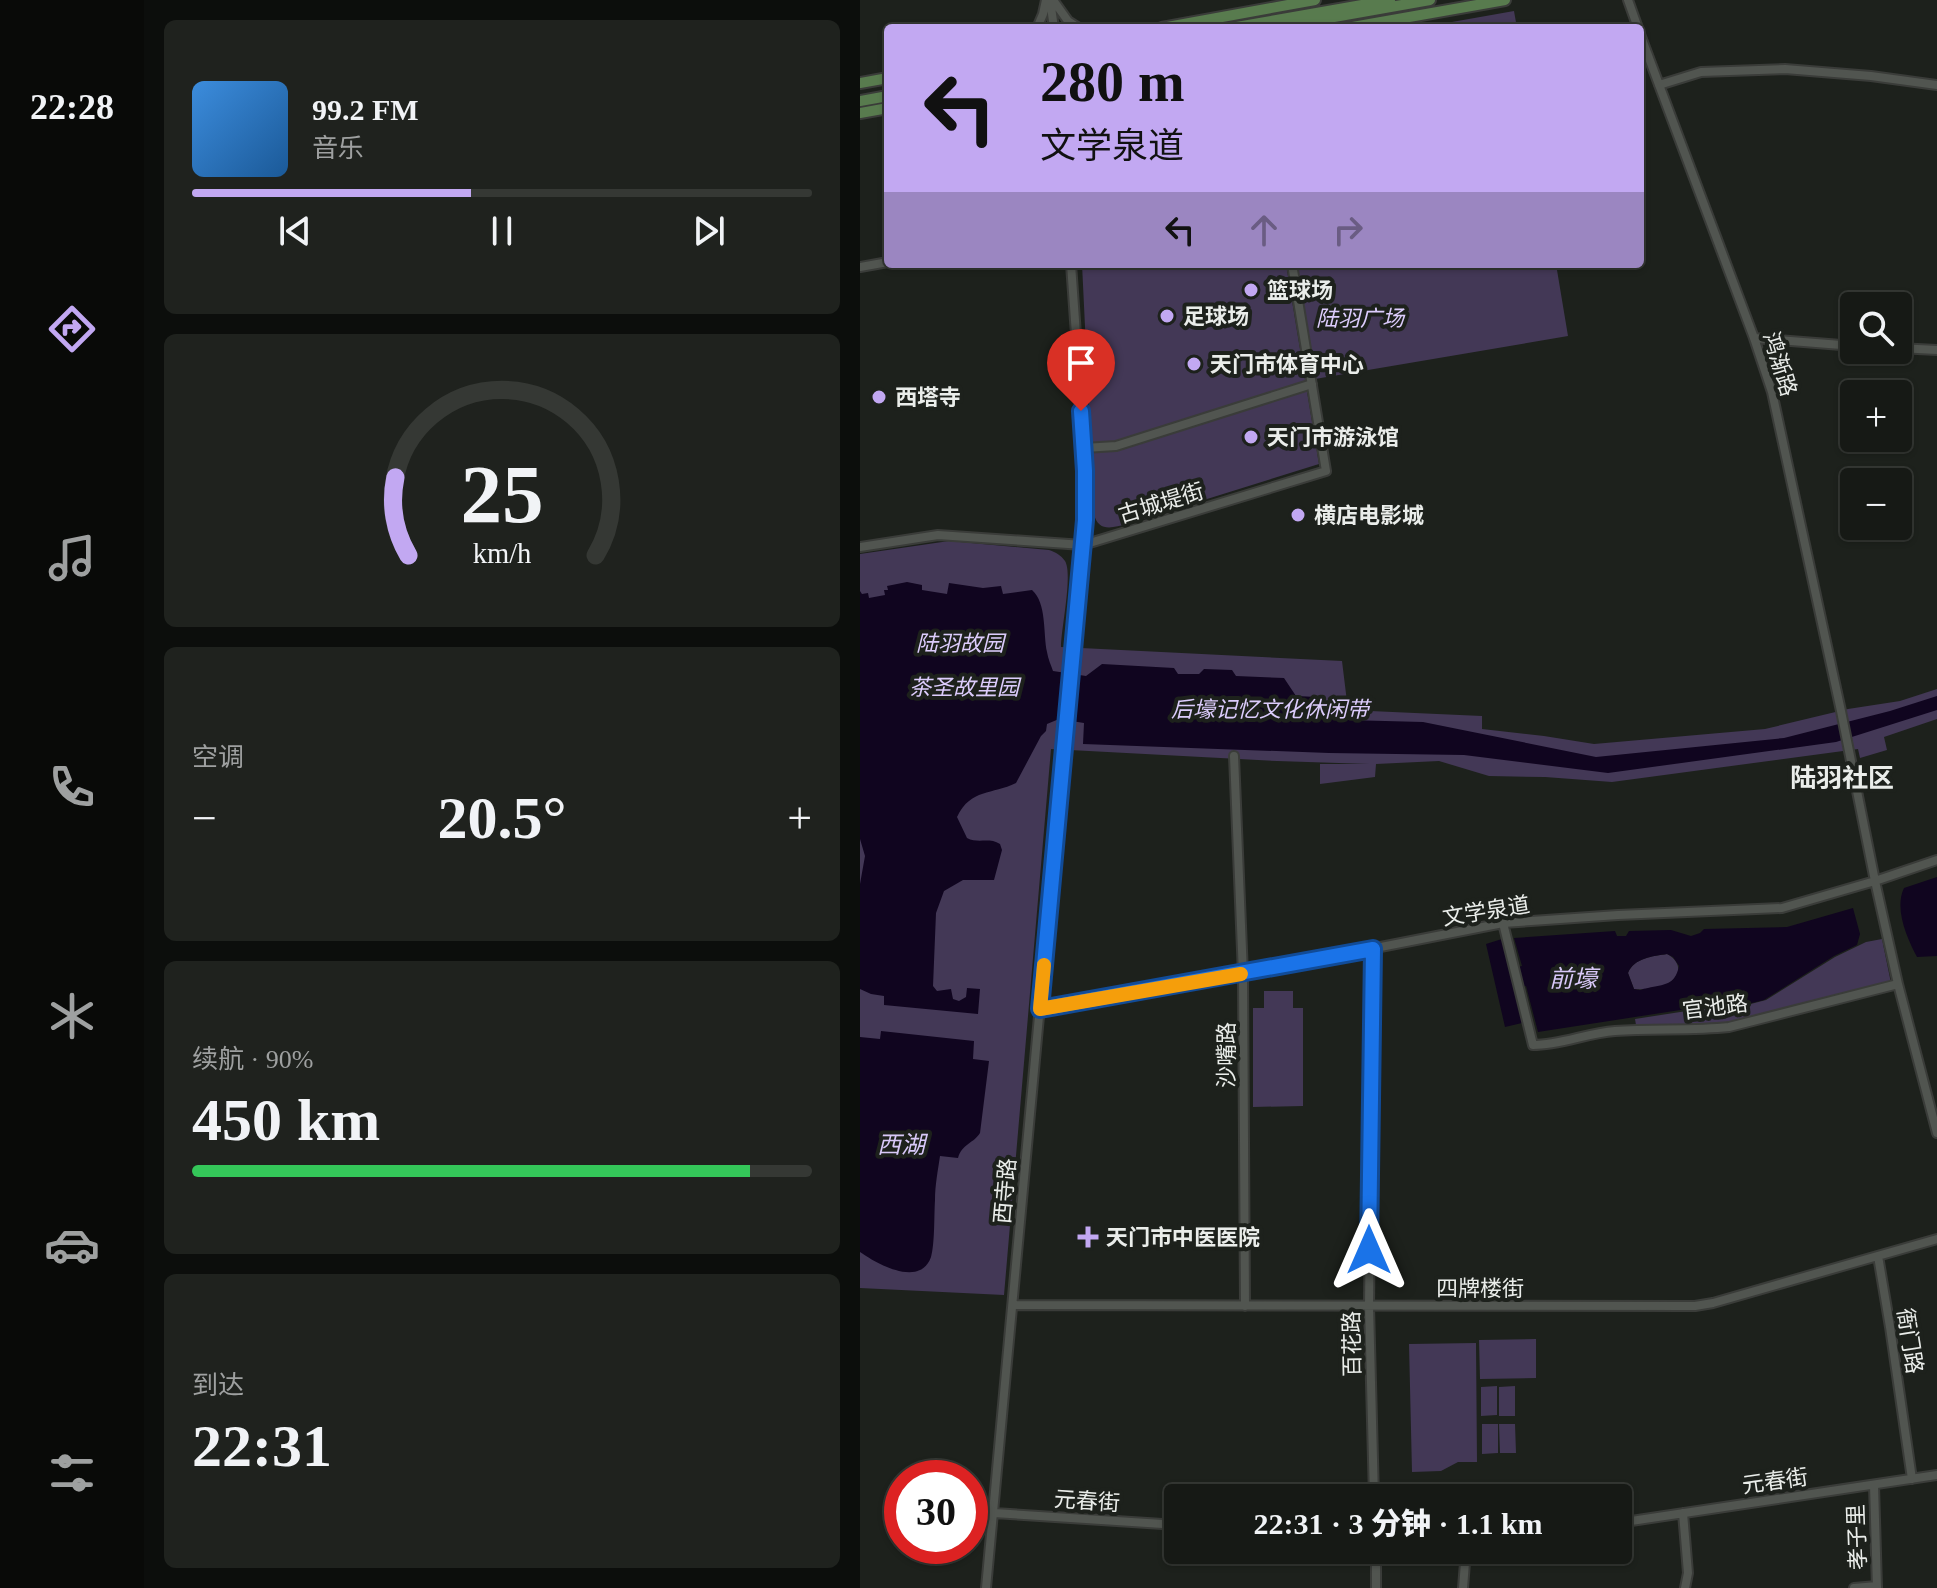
<!DOCTYPE html>
<html lang="zh">
<head>
<meta charset="utf-8">
<style>
	:root { --surface:#161915; --page:#1f221e; --text:#f1f3f6; --muted:#9ea0a0; --line:#353834; --accent:#c2a8f2 }
	body { margin:0; font-family:"Times New Roman","Noto Sans SC",serif; background:var(--page); color:var(--text); height:100vh; display:flex; flex-direction:column; font-size:30px; white-space:nowrap }
	* { box-sizing:border-box; margin:0 }
	p { font-size:26px; color:var(--muted) }
	.icon { flex:none; width:44px; height:44px; fill:none; stroke:currentColor; stroke-width:2; stroke-linecap:round; stroke-linejoin:round }
	.map { position:relative; flex:1; overflow:hidden }
	.drawer { display:flex; flex-direction:column; gap:20px; padding:20px; background:#0c0e0c; width:716px }
	.drawer>* { flex:none }
	.hud { position:absolute; left:24px; top:24px; width:760px; height:244px; border-radius:8px; box-shadow:0 2px 6px #0004,0 0 0 2px var(--line); background:#c2a8f2; color:#111; overflow:hidden }
	.buttons { position:absolute; left:980px; top:292px; display:grid; gap:16px }
	.buttons a { display:grid; place-items:center; width:72px; height:72px; border-radius:8px; background:var(--surface); box-shadow:0 2px 6px #0004,0 0 0 2px var(--line); font-size:40px }
	.speed { position:absolute; left:24px; top:1460px; display:flex; gap:16px; font-size:40px; font-weight:700; text-align:center }
	.speed>* { display:grid; place-content:center; width:104px; height:104px; border-radius:50%; background:var(--surface); box-shadow:0 2px 6px #0004,0 0 0 2px var(--line); line-height:1 }
	.speed .limit { border:12px solid #d22; background:#fff; color:#111 }
	.pin { position:absolute; display:grid; place-items:center; width:68px; height:68px; color:#fff; margin:-82px -34px; border-radius:50% 50% 50% 0; rotate:-45deg; box-shadow:0 0 8px #0007 }
	.pin .icon { rotate:45deg }
	.me { position:absolute; width:88px; margin:-44px; rotate:0deg; stroke-linejoin:round; filter:drop-shadow(0 0 6px #0008) }
	.turn { display:flex; align-items:center; gap:28px; height:168px; padding:0 24px; font-size:36px }
	.turn .icon { width:104px; height:104px; stroke-width:2.5 }
	.turn b { display:block; font-size:56px; line-height:68px }
	.lanes { display:flex; align-items:center; height:76px; padding:0 24px; background:#0003; justify-content:center; gap:40px; direction:ltr }
	.lanes .off { opacity:.35 }
	.big { font-size:60px; font-weight:800; line-height:1.1 }
	.drawer .widget { flex:1; display:flex; flex-direction:column; justify-content:center; gap:12px; min-width:0; padding:0 28px; border-radius:12px; background:var(--page) }
	.drawer .dial { align-items:center; gap:0 }
	.dial svg { height:208px; overflow:visible; fill:none; stroke:var(--line); stroke-width:7; stroke-linecap:round; text-anchor:middle }
	.dial text { fill:var(--text); stroke:none }
	.song { display:flex; align-items:center; gap:24px }
	.cover { width:96px; height:96px; border-radius:12px; background:linear-gradient(135deg,hsl(210 70% 55%),hsl(210 70% 35%)) }
	.played { height:8px; border-radius:4px; background:linear-gradient(90deg,var(--accent) 45%,var(--line) 45%) }
	.keys { display:flex; justify-content:space-around; direction:ltr }
	.heat { display:flex; justify-content:space-between; align-items:center; font-size:44px; direction:ltr }
	.charge { height:12px; border-radius:6px; background:linear-gradient(90deg,#34c759 90%,var(--line) 0) }
	.trip { position:absolute; left:304px; top:1484px; width:468px; height:80px; border-radius:8px; background:var(--surface); box-shadow:0 2px 6px #0004,0 0 0 2px var(--line); font-weight:800; line-height:80px; text-align:center }
	main { display:flex; flex:1; min-height:0 }
	.tab-bar { display:flex; flex-direction:column; width:144px; justify-content:space-around; align-items:center; background:#090a08; color:var(--muted) }
	.tab-bar .icon { width:56px; height:56px }
	.tab-bar .on { color:var(--accent) }
	.tab-bar b { font-size:36px; color:var(--text) }
	.map>svg:first-child { display:block }
</style>
</head>
<body>
<main>
<nav class="tab-bar">
<b>22:28</b>
<svg class="icon on" aria-label="directions" viewBox="0 0 24 24"><path d="M12 3l9 9-9 9-9-9zM9 14v-3h6M13 9l2 2-2 2"/></svg>
<svg class="icon" aria-label="music" viewBox="0 0 24 24"><path d="M9 18V5l10-2v13"/><circle cx="6" cy="18" r="3"/><circle cx="16" cy="16" r="3"/></svg>
<svg class="icon" aria-label="phone" viewBox="0 0 24 24"><path d="M5 4h4l2 5-3 2q2 4 5 5l2-3 5 2v4C11 20 4 13 5 4z"/></svg>
<svg class="icon" aria-label="climate" viewBox="0 0 24 24"><path d="M12 3v18M4 7l16 10M4 17L20 7"/></svg>
<svg class="icon" aria-label="car" viewBox="0 0 24 24"><path d="M5 17H2v-5l4-1 3-4h7l3 4 3 1v5h-3M9 17h6M6 11h13"/><circle cx="7" cy="17" r="2"/><circle cx="17" cy="17" r="2"/></svg>
<svg class="icon" aria-label="filters" viewBox="0 0 24 24"><path d="M4 7h16M4 17h16"/><circle cx="9" cy="7" r="2"/><circle cx="15" cy="17" r="2"/></svg>
</nav>
<section class="drawer">
<div class="widget">
<div class="song"><i class="cover"></i><div><b>99.2 FM</b><p>音乐</p></div></div>
<div class="played"></div>
<div class="keys"><svg class="icon" aria-label="previous" viewBox="0 0 24 24"><path d="M18 5L8 12l10 7zM5 5v14"/></svg><svg class="icon" aria-label="pause" viewBox="0 0 24 24"><path d="M8 5v14M16 5v14"/></svg><svg class="icon" aria-label="next" viewBox="0 0 24 24"><path d="M6 5l10 7-10 7zM19 5v14"/></svg></div>
</div>
<div class="widget dial"><svg viewBox="0 0 100 80">
<path d="M14 69A42 42 0 1 1 86 69"/>
<path d="M14 69A42 42 0 0 1 9 39" stroke="#c2a8f2"/>
<text x="50" y="56" font-size="32" font-weight="700">25</text>
<text x="50" y="72" font-size="11">km/h</text>
</svg></div>
<div class="widget"><p>空调</p>
<div class="heat"><a>−</a><b class="big">20.5°</b><a>+</a></div>
</div>
<div class="widget"><p>续航 · 90%</p><b class="big">450 km</b><div class="charge"></div></div>
<div class="widget"><p>到达</p><b class="big">22:31</b></div>
</section>
<div class="map">
<svg width="1077" height="1588" viewBox="0 0 1077 1588">
	<rect width="100%" height="100%" fill="#1d211c"/>
	<!-- green -->
	<path fill="#433856" d="M 654,11 L 657,28 L 558,28 Z
		M 222,264 L 426,264 L 459,464 L 267,524 C 252,528 238,532 234,514 Z
		M 436,264 L 696,264 L 708,336 L 455,379 Z
		M 89,541 L 189,550 C 195,552 201,555 205,561 C 213,574 201,629 201,647 L 482,661 L 488,710 L 622,716 L 622,729 L 684,736 L 734,744 L 905,729 L 988,709 L 1040,701 L 1077,689 L 1077,719 L 1024,737 L 1027,750 L 1000,758 L 998,749 L 752,782 L 685,777 L 629,776 L 579,761 L 516,764 L 515,777 L 460,784 L 460,764 L 509,764 L 417,761 L 191,749 L 144,1295 L 0,1288 L 0,554 Z
		M 1022,939 L 1031,983 L 866,1025 L 776,1025 L 775,1019 L 859,1006 L 864,1011 L 906,1000 L 975,957 L 1006,942 Z
		M 807,954 C 822,962 822,976 807,984 C 800,988 781,990 774,989 L 768,973 C 774,958 793,956 807,954 Z
		M 404,991 L 433,991 L 433,1008 L 443,1008 L 443,1106 L 393,1107 L 393,1008 L 404,1008 Z
		M 676,1339 L 676,1378 L 620,1379 L 619,1340 Z
		M 616,1343 L 617,1462 L 598,1462 L 581,1471 L 552,1472 L 549,1344 Z
		M 637,1386 L 637,1415 L 621,1416 L 621,1387 Z
		M 655,1386 L 655,1416 L 639,1416 L 639,1387 Z
		M 622,1424 L 638,1424 L 638,1453 L 622,1454 Z
		M 639,1424 L 655,1424 L 656,1453 L 640,1453 Z"/>
	<!-- water -->
	<path fill="#10051f" fill-rule="evenodd" d="M 47,582 L 62,585 L 62,590 L 87,594 L 89,583 L 123,588 L 141,586 L 143,594 L 172,590 C 187,603 183,634 187,652 C 188,659 191,665 193,671 L 226,676 L 242,664 L 314,668 L 318,674 L 339,674 L 344,669 L 372,670 L 376,676 L 424,678 L 436,696 L 457,697 L 487,720 L 563,722 L 736,757 L 924,738 L 1030,711 L 1077,696 L 1077,710 L 976,742 L 748,773 L 604,755 L 469,753 L 223,744 L 224,723 L 199,719 L 187,724 L 186,731 L 181,736 L 156,783 C 132,795 111,788 97,817 L 107,838 C 118,844 129,837 140,844 L 142,850 L 134,880 L 103,880 L 84,891 L 76,913 L 73,986 L 77,991 L 91,989 L 93,999 L 99,1001 L 106,997 L 107,988 L 120,989 L 118,1014 L 24,1005 L 24,996 L 11,994 L 0,989 L 0,884 L 5,856 L 0,839 L 0,591 L 2,594 L 8,593 L 9,598 L 25,595 L 24,590 L 28,590 L 27,586 Z
		M 1077,877 L 1077,956 L 1057,957 C 1047,938 1034,909 1044,888 Z
		M 993,908 L 1000,934 L 997,945 L 974,956 L 904,1000 L 864,1010 L 859,1004 L 678,1032 L 666,986 L 654,989 L 662,1023 L 645,1027 L 626,944 L 642,939 L 649,969 L 662,966 L 654,938 L 755,931 L 757,936 L 766,936 L 769,931 L 811,930 L 831,936 L 840,933 L 844,929 L 927,927 ZM 807,954 L 813,957 L 819,966 C 815,986 804,984 788,988 C 776,990 786,991 774,989 L 768,973 C 774,958 793,956 807,954 Z
		M 21,1031 L 114,1041 L 113,1059 L 129,1061 L 120,1133 C 114,1143 102,1144 98,1158 L 80,1156 C 78,1170 75,1185 75,1200 C 74,1215 75,1243 71,1257 C 60,1288 17,1264 0,1252 L 0,1037 L 20,1039 Z"/>
	<g fill="none" stroke-linecap="round" stroke-linejoin="round">
		<defs>
			<path id="minor" d="M 190,0 L 194,28
				M 193,0 L 208,21 L 219,28
				M 768,0 L 778,28
				M 177,28 L 183,14 L 186,0
				M 780,34 L 894,338 L 912,392 L 981,711 L 1015,881 L 1038,984 L 1077,1133
				M 799,85 L 841,72 L 925,69 L 1011,76 L 1077,85
				M 0,267 L 28,262
				M 894,338 L 994,346
				M 1038,348 L 1077,350
				M 224,448 L 256,446 L 452,384
				M 0,547 L 78,535 L 223,545 L 466,471 L 432,264
				M 374,756 L 383,974 L 385,1306
				M 643,923 L 673,1045 C 701,1045 727,1033 755,1031 C 793,1028 831,1031 869,1027 L 1038,984
				M 513,949 L 509,1306 L 514,1498
				M 180,1009 L 383,974 L 643,923 L 758,915 L 922,908 L 1015,881 L 1077,860
				M 1018,1256 L 1030,1327 L 1052,1479
				M 153,1305 L 835,1306 L 853,1303 L 1077,1239
				M 1014,1485 L 1017,1588
				M 134,1513 L 318,1525
				M 823,1513 L 828,1573 L 825,1588
				M 758,1523 L 1077,1475
				M 126,1588 L 225,520 L 224,448 L 211,264
				M 516,1588 L 516,1550
				M 603,1588 L 606,1550
				M 994,1588 L 1017,1586"/>
			<path id="major" d="M 302,28 L 455,0
				M 371,28 L 530,0
				M 412,28 L 570,0
				M 487,28 L 645,0
				M 0,83 L 28,78
				M 0,101 L 28,96
				M 0,113 L 28,108"/>
		</defs>
		<!-- minor casing -->
		<use href="#minor" stroke="#3a3c39" stroke-width="12"/>
		<!-- major casing -->
		<use href="#major" stroke="#3a3c39" stroke-width="14"/>
		<!-- minor -->
		<use href="#minor" stroke="#515550" stroke-width="8"/>
		<!-- major -->
		<use href="#major" stroke="#587b4e" stroke-width="10"/>
	</g>
	<g fill="none" stroke-linecap="round" stroke-linejoin="round">
		<defs>
			<path id="route" d="M 221,411 L 225,471 L 225,520 L 180,1009 L 513,949 L 509,1250"/>
		</defs>
		<!-- route casing -->
		<use href="#route" stroke="#114b97" stroke-width="20"/>
		<!-- route -->
		<use href="#route" stroke="#1a73e8" stroke-width="14"/>
		<!-- slow -->
		<path stroke="#f59e0b" stroke-width="14" d="M 184,965 L 180,1009 L 381,974"/>
	</g>
	<!-- markers -->
	<g fill="#c2a8f2" stroke="#1d211c" stroke-width="3">
		<circle cx="391" cy="290" r="8"/>
		<circle cx="307" cy="316" r="8"/>
		<circle cx="334" cy="364" r="8"/>
		<circle cx="19" cy="397" r="8"/>
		<circle cx="391" cy="437" r="8"/>
		<circle cx="438" cy="515" r="8"/>
		<path d="M224 1225h8v8h8v8h-8v8h-8v-8h-8v-8h8z"/>
	</g>
	<g text-anchor="middle" dominant-baseline="central" stroke-width="8" stroke-linejoin="round" paint-order="stroke">
		<!-- poi labels -->
		<g font-size="22" font-weight="bold" fill="#eaedea" stroke="#1d211c" text-anchor="start">
			<text x="407" y="290">篮球场</text>
			<text x="323" y="316">足球场</text>
			<text x="350" y="364">天门市体育中心</text>
			<text x="35" y="397">西塔寺</text>
			<text x="407" y="437">天门市游泳馆</text>
			<text x="454" y="515">横店电影城</text>
			<text x="246" y="1237">天门市中医医院</text>
		</g>
		<!-- park labels -->
		<g font-size="22" font-style="italic" fill="#dcccfc" stroke="#1d211c">
			<text x="500" y="318">陆羽广场</text>
			<text x="100" y="643">陆羽故园</text>
			<text x="104" y="687">茶圣故里园</text>
			<text x="410" y="709">后壕记忆文化休闲带</text>
		</g>
		<!-- street labels -->
		<g font-size="22" fill="#eaedea" stroke="#1d211c">
			<text transform="translate(920 364) rotate(73)">鸿渐路</text>
			<text transform="translate(301 503) rotate(-17)">古城堤街</text>
			<text transform="translate(626 911) rotate(-9)">文学泉道</text>
			<text transform="translate(855 1007) rotate(-7)">官池路</text>
			<text transform="translate(366 1055) rotate(-90)">沙嘴路</text>
			<text transform="translate(145 1191) rotate(-85)">西寺路</text>
			<text x="620" y="1288">四牌楼街</text>
			<text transform="translate(1050 1341) rotate(81)">衙门路</text>
			<text transform="translate(492 1344) rotate(-91)">百花路</text>
			<text transform="translate(915 1481) rotate(-8)">元春街</text>
			<text transform="translate(227 1501) rotate(4)">元春街</text>
			<text transform="translate(997 1537) rotate(-92)">孝子里</text>
		</g>
		<!-- water labels -->
		<g font-size="24" font-style="italic" fill="#d8c8f8" stroke="#1d211c">
			<text x="713" y="979">前壕</text>
			<text x="41" y="1145">西湖</text>
		</g>
		<!-- quarter labels -->
		<g font-size="26" font-weight="bold" fill="#eaedea" stroke="#1d211c">
			<text x="982" y="778">陆羽社区</text>
		</g>
	</g>
</svg>
<div class="buttons">
<a><svg class="icon" aria-label="search" viewBox="0 0 24 24"><circle cx="10" cy="10" r="6"/><path d="M15 15l6 6"/></svg></a>
<a>+</a>
<a>−</a>
</div>
<div class="speed"><div class="limit">30</div></div>
<div class="pin" style="left:221px;top:411px;background:#d93025"><svg class="icon" aria-label="arrive" viewBox="0 0 24 24"><path d="M6 21V4h12l-3 4 3 4H6"/></svg></div>
<svg class="me" style="left:509px;top:1250px" viewBox="-20 -20 40 40"><path d="M0-17L14 15 0 8-14 15z" fill="#1a73e8" stroke="#fff" stroke-width="4"/></svg>
<div class="trip">22:31 · 3 分钟 · 1.1 km</div>
<div class="hud">
<div class="turn"><svg class="icon" aria-label="left" viewBox="0 0 24 24"><path d="M17 20v-9H6M10 6l-5 5 5 5"/></svg><div><b>280 m</b>文学泉道</div></div>
<div class="lanes"><svg class="icon" aria-label="left" viewBox="0 0 24 24"><path d="M17 20v-9H6M10 6l-5 5 5 5"/></svg><svg class="icon off" aria-label="ahead" viewBox="0 0 24 24"><path d="M12 20V5M6 11l6-6 6 6"/></svg><svg class="icon off" aria-label="right" viewBox="0 0 24 24"><path d="M7 20v-9h11M14 6l5 5-5 5"/></svg></div>
</div>
</div>
</main>
</body>
</html>
